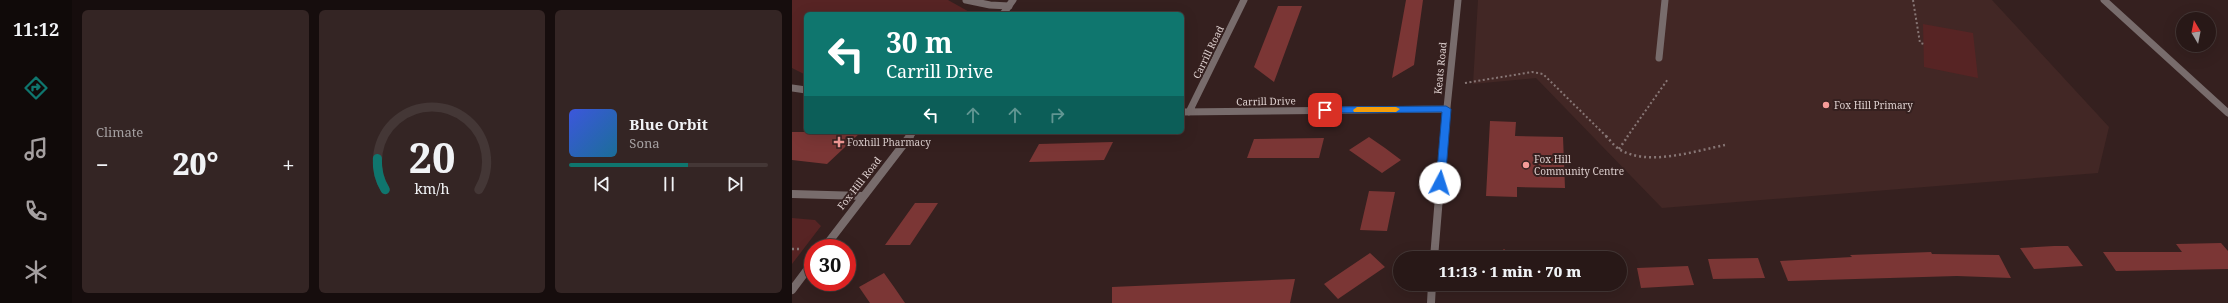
<!DOCTYPE html>
<html lang="en">
<head>
<meta charset="utf-8">
<style>
	:root { --surface:#281817; --page:#342524; --text:#f1f3f6; --muted:#a5a0a1; --line:#443736; --accent:#0f766e }
	body { margin:0; font-family:"Noto Serif",serif; background:var(--page); color:var(--text); height:100vh; display:flex; flex-direction:column; font-size:15px; white-space:nowrap }
	* { box-sizing:border-box; margin:0 }
	p { font-size:13px; color:var(--muted) }
	.icon { flex:none; width:22px; height:22px; fill:none; stroke:currentColor; stroke-width:2; stroke-linecap:round; stroke-linejoin:round }
	.map { position:relative; flex:1; overflow:hidden }
	.drawer { display:flex; flex-direction:column; gap:10px; padding:10px; background:#160d0d; width:720px }
	.drawer>* { flex:none }
	.guide { position:absolute; left:12px; top:12px; width:380px; height:122px; border-radius:6px; box-shadow:0 4px 16px #0002,0 0 0 1px var(--line); background:#0f766e; color:#fff; overflow:hidden }
	.needle { width:26px; rotate:350deg }
	.controls { position:absolute; left:1384px; top:12px; display:grid; gap:8px }
	.controls a { display:grid; place-items:center; width:40px; height:40px; border-radius:50%; background:var(--surface); box-shadow:0 4px 16px #0002,0 0 0 1px var(--line); font-size:20px }
	.speed { position:absolute; left:12px; top:239px; display:flex; gap:8px; font-size:20px; font-weight:700; text-align:center }
	.speed>* { display:grid; place-content:center; width:52px; height:52px; border-radius:50%; background:var(--surface); box-shadow:0 4px 16px #0002,0 0 0 1px var(--line); line-height:1 }
	.speed .limit { border:6px solid #d22; background:#fff; color:#111 }
	.pin { position:absolute; display:grid; place-items:center; width:34px; height:34px; color:#fff; margin:-17px; border-radius:8px; box-shadow:0 2px 6px #0006 }
	.me { position:absolute; width:44px; margin:-22px; rotate:5deg; stroke-linejoin:round; filter:drop-shadow(0 0 3px #0008) }
	.turn { display:flex; align-items:center; gap:14px; height:84px; padding:0 16px; font-size:18px }
	.turn .icon { width:52px; height:52px; stroke-width:2.5 }
	.turn b { display:block; font-size:28px; line-height:34px }
	.lanes { display:flex; align-items:center; height:38px; padding:0 16px; background:#0003; justify-content:center; gap:20px; direction:ltr }
	.lanes .off { opacity:.35 }
	.big { font-size:30px; font-weight:800; line-height:1.1 }
	.drawer .tile { flex:1; display:flex; flex-direction:column; justify-content:center; gap:6px; min-width:0; padding:0 14px; border-radius:6px; background:var(--page) }
	.drawer .dial { align-items:center; gap:0 }
	.dial svg { height:104px; overflow:visible; fill:none; stroke:var(--line); stroke-width:7; stroke-linecap:round; text-anchor:middle }
	.dial text { fill:var(--text); stroke:none }
	.song { display:flex; align-items:center; gap:12px }
	.cover { width:48px; height:48px; border-radius:6px; background:linear-gradient(135deg,hsl(230 70% 55%),hsl(200 70% 35%)) }
	.played { height:4px; border-radius:2px; background:linear-gradient(90deg,var(--accent) 60%,var(--line) 60%) }
	.keys { display:flex; justify-content:space-around; direction:ltr }
	.heat { display:flex; justify-content:space-between; align-items:center; font-size:22px; direction:ltr }
	.drawer .tiles { flex:1; display:grid; gap:10px; grid-template-columns:repeat(3,1fr) }
	.trip { position:absolute; left:601px; top:251px; width:234px; height:40px; border-radius:20px; background:var(--surface); box-shadow:0 4px 16px #0002,0 0 0 1px var(--line); font-weight:800; line-height:40px; text-align:center }
	main { display:flex; flex:1; min-height:0 }
	.tabs { display:flex; flex-direction:column; width:72px; justify-content:space-around; align-items:center; background:#100a09; color:var(--muted) }
	.tabs .icon { width:28px; height:28px }
	.tabs .on { color:var(--accent) }
	.tabs b { font-size:18px; color:var(--text) }
	.map>svg:first-child { display:block }
</style>
</head>
<body>
<main>
<nav class="tabs">
<b>11:12</b>
<svg class="icon on" aria-label="directions" viewBox="0 0 24 24"><path d="M12 3l9 9-9 9-9-9zM9 14v-3h6M13 9l2 2-2 2"/></svg>
<svg class="icon" aria-label="music" viewBox="0 0 24 24"><path d="M9 18V5l10-2v13"/><circle cx="6" cy="18" r="3"/><circle cx="16" cy="16" r="3"/></svg>
<svg class="icon" aria-label="phone" viewBox="0 0 24 24"><path d="M5 4h4l2 5-3 2q2 4 5 5l2-3 5 2v4C11 20 4 13 5 4z"/></svg>
<svg class="icon" aria-label="climate" viewBox="0 0 24 24"><path d="M12 3v18M4 7l16 10M4 17L20 7"/></svg>
</nav>
<section class="drawer">
<div class="tiles">
<div class="tile"><p>Climate</p>
<div class="heat"><a>−</a><b class="big">20°</b><a>+</a></div>
</div>
<div class="tile dial"><svg viewBox="0 0 100 80">
<path d="M14 69A42 42 0 1 1 86 69"/>
<path d="M14 69A42 42 0 0 1 8 45" stroke="#0f766e"/>
<text x="50" y="56" font-size="32" font-weight="700">20</text>
<text x="50" y="72" font-size="11">km/h</text>
</svg></div>
<div class="tile">
<div class="song"><i class="cover"></i><div><b>Blue Orbit</b><p>Sona</p></div></div>
<div class="played"></div>
<div class="keys"><svg class="icon" aria-label="previous" viewBox="0 0 24 24"><path d="M18 5L8 12l10 7zM5 5v14"/></svg><svg class="icon" aria-label="pause" viewBox="0 0 24 24"><path d="M8 5v14M16 5v14"/></svg><svg class="icon" aria-label="next" viewBox="0 0 24 24"><path d="M6 5l10 7-10 7zM19 5v14"/></svg></div>
</div>
</div>
</section>
<div class="map">
<svg width="1436" height="303" viewBox="0 0 1436 303">
	<rect width="100%" height="100%" fill="#35201f"/>
	<!-- built -->
	<path fill="#422725" d="M 686,0 L 1200,0 L 1317,127 L 1306,173 L 870,208 L 744,78 L 681,84 Z"/>
	<!-- green -->
	<path fill="#572424" d="M 0,0 L 156,0 L 181,14 L 14,14 L 14,75 L 0,68 Z
		M 1131,24 L 1181,33 L 1186,78 L 1132,67 Z
		M 0,218 L 23,220 L 29,226 L 0,264 Z"/>
	<!-- building -->
	<path fill="#7b3635" d="M 614,0 L 631,0 L 622,65 L 600,78 Z
		M 486,6 L 510,6 L 482,82 L 462,67 Z
		M 698,121 L 724,122 L 723,136 L 771,137 L 773,188 L 725,187 L 725,197 L 694,196 Z
		M 0,132 L 69,132 L 35,164 L 0,160 Z
		M 577,137 L 593,148 L 609,160 L 590,173 L 557,150 Z
		M 532,138 L 527,158 L 455,158 L 462,139 Z
		M 321,142 L 312,160 L 237,162 L 247,144 Z
		M 577,191 L 603,192 L 595,231 L 568,230 Z
		M 123,203 L 146,203 L 118,245 L 93,245 Z
		M 1429,243 L 1436,251 L 1436,269 L 1324,271 L 1311,252 L 1390,252 L 1384,244 Z
		M 1262,246 L 1276,246 L 1291,266 L 1242,269 L 1228,248 Z
		M 712,249 L 724,258 L 702,258 Z
		M 1139,252 L 1140,254 L 1207,255 L 1219,278 L 1165,276 L 996,281 L 988,261 L 1060,257 L 1058,255 Z
		M 578,253 L 593,267 L 546,299 L 532,284 Z
		M 966,258 L 973,278 L 921,279 L 916,259 Z
		M 896,266 L 902,285 L 849,288 L 845,268 Z
		M 92,273 L 102,287 L 113,303 L 78,303 L 67,287 Z
		M 503,279 L 498,303 L 320,303 L 320,287 Z
		M 722,284 L 743,284 L 733,292 Z"/>
	<g fill="none" stroke-linecap="round" stroke-linejoin="round">
		<!-- path-far1 -->
		<path stroke="#877675" stroke-width="2" stroke-dasharray="2 2.5" stroke-linecap="butt" d="M 1121,0 L 1128,43 L 1132,44
			M 673,83 L 740,72 L 751,74 L 815,137
			M 835,137 L 876,79"/>
		<!-- path -->
		<path stroke="#877675" stroke-width="2.5" stroke-dasharray="2 3" stroke-linecap="butt" d="M 814,136 C 818,140 822,146 827,149 C 855,167 903,151 933,145
			M 827,149 L 836,136
			M 0,249 L 9,249"/>
		<!-- service-far1 -->
		<path stroke="#786c6c" stroke-width="7" d="M 174,0 L 198,5 L 217,6
			M 867,58 L 873,0"/>
		<!-- service -->
		<path stroke="#786c6c" stroke-width="8" d="M 0,194 L 71,196"/>
		<!-- minor-far1 -->
		<path stroke="#786c6c" stroke-width="7" d="M 1312,0 L 1436,113
			M 0,88 L 14,90
			M 390,112 L 654,109
			M 397,112 L 452,0
			M 652,137 L 666,0"/>
		<!-- minor -->
		<path stroke="#786c6c" stroke-width="8" d="M 642,258 L 652,136
			M 639,303 L 640,284"/>
		<!-- tertiary-far1 -->
		<path stroke="#786c6c" stroke-width="7" d="M 211,14 L 221,0
			M 117,137 L 121,132"/>
		<!-- tertiary -->
		<path stroke="#786c6c" stroke-width="8" d="M 32,248 L 118,136
			M 0,290 L 21,262"/>
	</g>
	<!-- route -->
	<path fill="#1a73e8" stroke="#114b97" d="M 654,106 L 659,109 L 653,183 L 648,187 L 644,183 L 650,112 L 533,113 L 529,110 L 533,107 Z"/>
	<!-- slow -->
	<path fill="#f59e0b" d="M 565,107 L 604,107 L 608,109 L 604,112 L 562,112 L 561,110 Z"/>
	<!-- markers -->
	<g fill="#f59b98" stroke="#35201f" stroke-width="1.5">
		<circle cx="1034" cy="105" r="4"/>
		<path d="M45 136h4v4h4v4h-4v4h-4v-4h-4v-4h4z"/>
		<circle cx="734" cy="165" r="4"/>
	</g>
	<g text-anchor="middle" dominant-baseline="central" stroke-width="4" stroke-linejoin="round" paint-order="stroke">
		<!-- street labels -->
		<g font-size="10" fill="#ddcfce" stroke="#35201f">
			<text transform="translate(416 52) rotate(-64)">Carrill Road</text>
			<text transform="translate(648 68) rotate(-84)">Keats Road</text>
			<text transform="translate(474 101) rotate(-1)">Carrill Drive</text>
			<text transform="translate(67 183) rotate(-52)">Fox Hill Road</text>
		</g>
		<!-- poi labels -->
		<g font-size="10" fill="#ddcfce" stroke="#35201f" text-anchor="start">
			<text x="1042" y="105">Fox Hill Primary</text>
			<text x="55" y="142">Foxhill Pharmacy</text>
			<text x="742" y="159">Fox Hill<tspan x="742" dy="12">Community Centre</tspan></text>
		</g>
	</g>
</svg>
<div class="controls">
<a><svg class="needle" viewBox="-14 -14 28 28"><path d="M0-13l5 13h-10z" fill="#e53935"/><path d="M0 13l5-13h-10z" fill="#a5a0a1"/></svg></a>
</div>
<div class="speed"><div class="limit">30</div></div>
<div class="pin" style="left:533px;top:110px;background:#d93025"><svg class="icon" aria-label="arrive" viewBox="0 0 24 24"><path d="M6 21V4h12l-3 4 3 4H6"/></svg></div>
<svg class="me" style="left:648px;top:183px" viewBox="-20 -20 40 40"><circle r="19" fill="#fff"/><path d="M0-13L10 11 0 6-10 11z" fill="#1a73e8"/></svg>
<div class="trip">11:13 · 1 min · 70 m</div>
<div class="guide">
<div class="turn"><svg class="icon" aria-label="left" viewBox="0 0 24 24"><path d="M17 20v-9H6M10 6l-5 5 5 5"/></svg><div><b>30 m</b>Carrill Drive</div></div>
<div class="lanes"><svg class="icon" aria-label="left" viewBox="0 0 24 24"><path d="M17 20v-9H6M10 6l-5 5 5 5"/></svg><svg class="icon off" aria-label="ahead" viewBox="0 0 24 24"><path d="M12 20V5M6 11l6-6 6 6"/></svg><svg class="icon off" aria-label="ahead" viewBox="0 0 24 24"><path d="M12 20V5M6 11l6-6 6 6"/></svg><svg class="icon off" aria-label="right" viewBox="0 0 24 24"><path d="M7 20v-9h11M14 6l5 5-5 5"/></svg></div>
</div>
</div>
</main>
</body>
</html>
